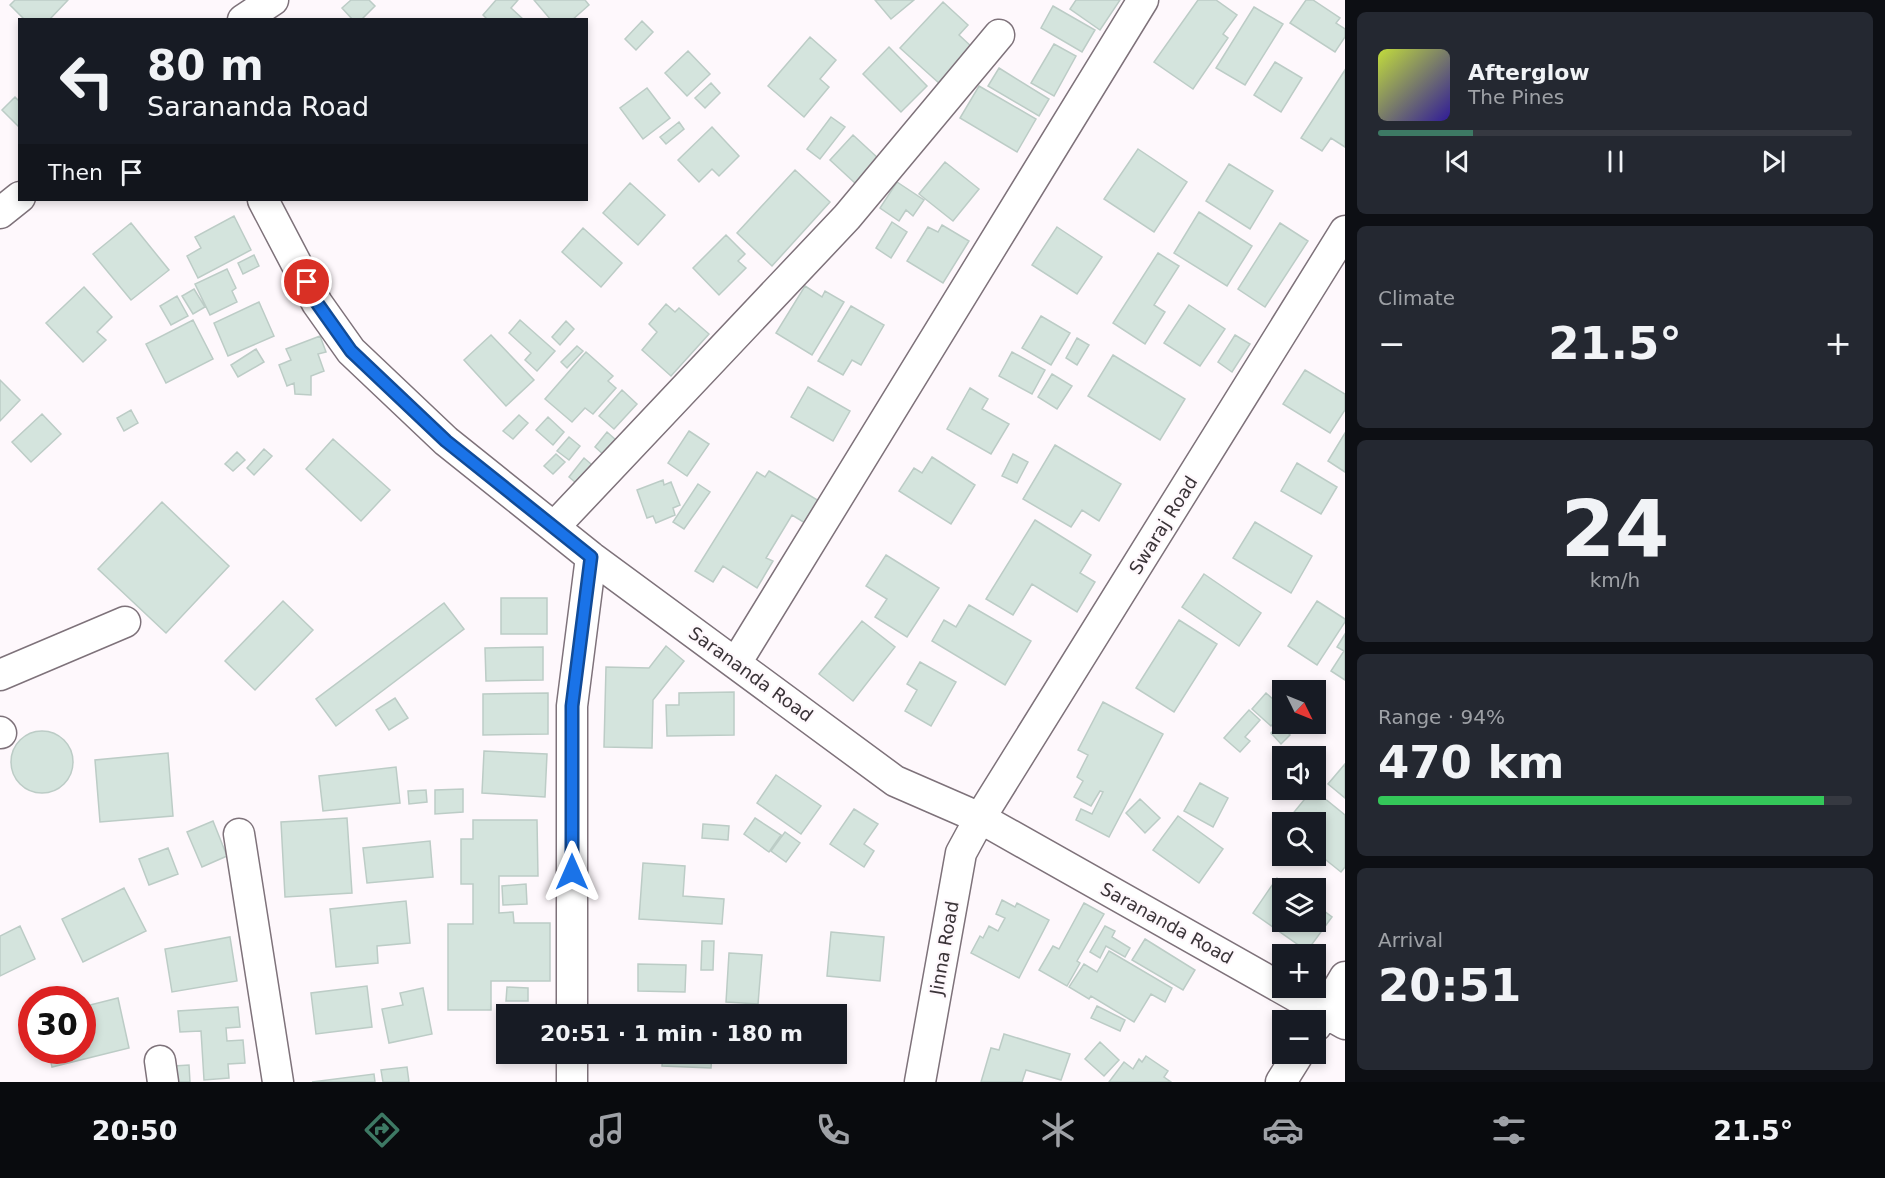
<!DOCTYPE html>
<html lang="en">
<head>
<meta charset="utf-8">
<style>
	:root { --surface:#171b24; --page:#242831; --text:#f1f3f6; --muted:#9ea1a6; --line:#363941; --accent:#3d7964 }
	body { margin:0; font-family:"DejaVu Sans",sans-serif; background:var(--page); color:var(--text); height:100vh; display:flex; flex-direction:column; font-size:22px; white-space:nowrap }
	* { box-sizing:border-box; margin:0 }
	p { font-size:20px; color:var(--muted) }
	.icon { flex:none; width:33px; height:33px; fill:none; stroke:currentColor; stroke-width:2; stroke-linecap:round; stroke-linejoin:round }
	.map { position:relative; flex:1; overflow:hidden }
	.sheet { display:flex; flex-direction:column; gap:12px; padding:12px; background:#0d0f14; width:540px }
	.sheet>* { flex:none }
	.banner { position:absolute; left:18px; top:18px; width:570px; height:183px; border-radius:0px; box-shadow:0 3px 9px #0003; background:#171b24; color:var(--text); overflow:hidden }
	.needle { width:39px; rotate:133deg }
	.controls { position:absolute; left:1272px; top:680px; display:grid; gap:12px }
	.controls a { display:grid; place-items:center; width:54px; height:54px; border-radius:0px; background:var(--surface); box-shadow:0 3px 9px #0003; font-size:30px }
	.speed { position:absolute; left:18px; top:986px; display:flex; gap:12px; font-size:30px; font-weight:700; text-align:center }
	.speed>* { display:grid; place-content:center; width:78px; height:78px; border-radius:50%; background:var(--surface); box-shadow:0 3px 9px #0003; line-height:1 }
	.speed .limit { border:9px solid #d22; background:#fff; color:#111 }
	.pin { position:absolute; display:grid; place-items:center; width:51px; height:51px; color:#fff; margin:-26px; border:3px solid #fff; border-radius:50%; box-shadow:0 2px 6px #0007 }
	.me { position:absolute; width:66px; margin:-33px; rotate:0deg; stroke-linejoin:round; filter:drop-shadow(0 0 4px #0008) }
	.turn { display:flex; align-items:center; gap:21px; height:126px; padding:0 30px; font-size:27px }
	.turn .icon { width:78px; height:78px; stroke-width:2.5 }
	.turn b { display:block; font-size:42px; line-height:51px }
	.then { display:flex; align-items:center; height:57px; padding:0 30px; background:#0003; gap:12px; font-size:22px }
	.big { font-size:45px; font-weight:700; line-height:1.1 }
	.sheet .tile { flex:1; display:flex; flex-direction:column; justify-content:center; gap:9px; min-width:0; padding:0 21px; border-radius:9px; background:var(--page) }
	.sheet .dial { align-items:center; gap:0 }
	.dial b { font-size:78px; line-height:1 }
	.song { display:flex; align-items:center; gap:18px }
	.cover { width:72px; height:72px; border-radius:9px; background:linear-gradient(135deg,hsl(70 70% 55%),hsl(250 70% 35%)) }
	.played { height:6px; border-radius:3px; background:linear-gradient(90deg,var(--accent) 20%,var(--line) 20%) }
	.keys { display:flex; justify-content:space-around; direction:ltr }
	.heat { display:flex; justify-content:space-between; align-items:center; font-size:33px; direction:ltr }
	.charge { height:9px; border-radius:4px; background:linear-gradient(90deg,#34c759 94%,var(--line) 0) }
	.trip { position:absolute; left:496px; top:1004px; width:351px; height:60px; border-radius:0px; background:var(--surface); box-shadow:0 3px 9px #0003; font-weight:700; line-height:60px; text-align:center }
	.tab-bar { display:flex; height:96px; justify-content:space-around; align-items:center; background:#090b0e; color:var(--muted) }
	.tab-bar .icon { width:42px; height:42px }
	.tab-bar .selected { color:var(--accent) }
	.tab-bar b { font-size:27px; color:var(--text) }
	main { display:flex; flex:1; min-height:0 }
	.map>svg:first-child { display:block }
</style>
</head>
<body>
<main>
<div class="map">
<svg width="1345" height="1082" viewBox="0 0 1345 1082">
	<rect width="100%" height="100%" fill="#fef8fc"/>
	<!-- building -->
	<path fill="#d4e4dd" stroke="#bcccc6" stroke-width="1.5" d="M 15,0 L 68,0 L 49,20 L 25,20 L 10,5 Z
		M 351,0 L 369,0 L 375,6 L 361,20 L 353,20 L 342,8 Z
		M 496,0 L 518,0 L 511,8 L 524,20 L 488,20 L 483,15 Z
		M 534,0 L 585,0 L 589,5 L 572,20 L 551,20 Z
		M 875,0 L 914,0 L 891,19 Z
		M 1076,0 L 1120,0 L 1100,30 L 1070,9 Z
		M 1198,0 L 1216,0 L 1237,15 L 1223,34 L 1228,38 L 1193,89 L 1154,62 Z
		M 1306,0 L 1313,0 L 1340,18 L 1336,23 L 1345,29 L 1345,37 L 1335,52 L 1290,23 Z
		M 943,2 L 968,25 L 959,35 L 973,48 L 940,84 L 900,48 Z
		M 1053,6 L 1095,30 L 1082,52 L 1041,28 Z
		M 1254,7 L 1283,24 L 1245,85 L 1216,68 Z
		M 642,21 L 653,32 L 636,50 L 625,39 Z
		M 810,37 L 836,60 L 820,79 L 829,87 L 804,117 L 768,86 Z
		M 1054,44 L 1076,56 L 1054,96 L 1031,83 Z
		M 889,47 L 927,86 L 901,112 L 863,74 Z
		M 688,51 L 710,74 L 687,96 L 665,73 Z
		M 1275,62 L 1302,78 L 1281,112 L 1254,95 Z
		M 999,68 L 1049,99 L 1039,116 L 988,86 Z
		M 1345,70 L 1345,147 L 1331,138 L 1322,151 L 1301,138 Z
		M 711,83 L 720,93 L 705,108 L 695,98 Z
		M 979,86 L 1036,119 L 1017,152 L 960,118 Z
		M 647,88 L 670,118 L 643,139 L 620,108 Z
		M 15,97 L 20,102 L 20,128 L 2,110 Z
		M 831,117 L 845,127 L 820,159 L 807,149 Z
		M 679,122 L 684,129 L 666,144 L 660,137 Z
		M 712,127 L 739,156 L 719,176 L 712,169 L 699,182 L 678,160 Z
		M 853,135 L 879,159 L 856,184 L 830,160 Z
		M 1138,149 L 1187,182 L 1154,232 L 1104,199 Z
		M 945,162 L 979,189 L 953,221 L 919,194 Z
		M 1229,164 L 1273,191 L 1250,229 L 1206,201 Z
		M 795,170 L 830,202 L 772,266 L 737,233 Z
		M 897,182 L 924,200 L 913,216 L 906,210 L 899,221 L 880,208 Z
		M 630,183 L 665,215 L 638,245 L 603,213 Z
		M 1199,212 L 1252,246 L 1227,286 L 1174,253 Z
		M 234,216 L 251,250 L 198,278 L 187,256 L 201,248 L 195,237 Z
		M 892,222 L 907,232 L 891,258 L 876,248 Z
		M 131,223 L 169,270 L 131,300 L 93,254 Z
		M 1280,223 L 1308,241 L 1265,307 L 1238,289 Z
		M 942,225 L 969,241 L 943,283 L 907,261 L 928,227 L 938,232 Z
		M 1057,227 L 1102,257 L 1077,294 L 1032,265 Z
		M 583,228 L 622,263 L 601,287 L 562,252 Z
		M 726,235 L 745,254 L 738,261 L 746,268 L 719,295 L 693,268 Z
		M 1158,253 L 1179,266 L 1154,305 L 1165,312 L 1145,344 L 1113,323 Z
		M 254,255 L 259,266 L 243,274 L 238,263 Z
		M 227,269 L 236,288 L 232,291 L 237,302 L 210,315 L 195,284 Z
		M 805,286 L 822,297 L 825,291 L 844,302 L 812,355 L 776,333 Z
		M 84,287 L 112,317 L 97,332 L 106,340 L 83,362 L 46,323 Z
		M 194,289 L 205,307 L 193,314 L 182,296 Z
		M 177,296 L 188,316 L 171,325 L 160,306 Z
		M 259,302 L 274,336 L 228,356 L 214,323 Z
		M 666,304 L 675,312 L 679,308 L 709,334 L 671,376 L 642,350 L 657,332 L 649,324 Z
		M 1189,305 L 1225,329 L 1200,366 L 1164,343 Z
		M 851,306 L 884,325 L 861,365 L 852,360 L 843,375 L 818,361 Z
		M 1041,316 L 1070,333 L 1051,365 L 1022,348 Z
		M 193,320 L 213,359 L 166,383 L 146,344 Z
		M 520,320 L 555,351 L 537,371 L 525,360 L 531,353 L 509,333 Z
		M 566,321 L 574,329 L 560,345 L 552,337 Z
		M 491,335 L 534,380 L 506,406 L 464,360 Z
		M 1235,335 L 1250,344 L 1232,372 L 1218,362 Z
		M 320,336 L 326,352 L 318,354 L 324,371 L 311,376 L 311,395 L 295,394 L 294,383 L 287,386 L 279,365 L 291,360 L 286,349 Z
		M 1077,338 L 1089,345 L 1077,365 L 1066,358 Z
		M 577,346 L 583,351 L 567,368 L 561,362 Z
		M 256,349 L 264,362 L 238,377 L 231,365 Z
		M 586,352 L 613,376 L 608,381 L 616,388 L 593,414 L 585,408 L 572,422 L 545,399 Z
		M 1012,352 L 1045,370 L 1032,394 L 999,376 Z
		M 1113,355 L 1185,399 L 1160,440 L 1088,396 Z
		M 1305,370 L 1345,394 L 1345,410 L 1330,433 L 1283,404 Z
		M 1052,374 L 1072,386 L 1057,409 L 1038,397 Z
		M 0,380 L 20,400 L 0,421 Z
		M 808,387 L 850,411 L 833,441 L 791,417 Z
		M 970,388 L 988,399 L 982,409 L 1009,424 L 991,454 L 947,429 Z
		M 622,390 L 637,404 L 614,429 L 599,416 Z
		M 131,410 L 138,423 L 124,431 L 117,418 Z
		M 42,414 L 61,434 L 31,462 L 12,442 Z
		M 519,415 L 528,423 L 513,439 L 503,431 Z
		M 548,417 L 564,432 L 553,445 L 536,430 Z
		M 689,431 L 709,444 L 687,476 L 668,463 Z
		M 607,432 L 616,440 L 604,455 L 595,447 Z
		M 1345,433 L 1345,472 L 1328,461 Z
		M 569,437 L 580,446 L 569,460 L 557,451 Z
		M 333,439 L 390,490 L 361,521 L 306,469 Z
		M 1055,445 L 1121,484 L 1099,521 L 1082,510 L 1071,527 L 1023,499 Z
		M 264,449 L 272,456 L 254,475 L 247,468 Z
		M 237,452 L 245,460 L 233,471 L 225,464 Z
		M 556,454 L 565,462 L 553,474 L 544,466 Z
		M 1013,454 L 1028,462 L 1017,483 L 1002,476 Z
		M 932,457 L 975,485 L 951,524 L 899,491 L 914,468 L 922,473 Z
		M 584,458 L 598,470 L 583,489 L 569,477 Z
		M 1297,463 L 1337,487 L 1321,514 L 1281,491 Z
		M 769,471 L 824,504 L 810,526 L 792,515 L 766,558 L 773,561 L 757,588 L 723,566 L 713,582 L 695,571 L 757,472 L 765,477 Z
		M 663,480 L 664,485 L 671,482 L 680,505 L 673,508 L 675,515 L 656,523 L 653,516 L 647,518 L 637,490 Z
		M 698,484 L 710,492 L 684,529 L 673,522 Z
		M 162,502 L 229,566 L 166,633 L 98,569 Z
		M 1035,520 L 1091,555 L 1080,573 L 1095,582 L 1077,612 L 1032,584 L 1013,615 L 986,599 Z
		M 1255,522 L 1312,556 L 1291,593 L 1233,558 Z
		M 886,555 L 939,588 L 907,637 L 875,617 L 887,599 L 866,586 Z
		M 1204,574 L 1261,613 L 1239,646 L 1182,607 Z
		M 501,598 L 547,598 L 547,634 L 501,634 Z
		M 283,601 L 313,630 L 255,690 L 225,661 Z
		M 1317,601 L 1345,619 L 1345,622 L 1317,665 L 1288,646 Z
		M 444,603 L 464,629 L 336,726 L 316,699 Z
		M 969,605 L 1031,641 L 1005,685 L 932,641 L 944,620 L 956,627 Z
		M 1179,620 L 1217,644 L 1174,712 L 1136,688 Z
		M 862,621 L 895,647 L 853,701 L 819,674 Z
		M 1345,634 L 1345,680 L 1331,671 L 1344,651 L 1337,647 Z
		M 666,646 L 684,661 L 653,700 L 652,748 L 604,747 L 606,667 L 649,668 Z
		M 543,647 L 543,680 L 486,681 L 485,648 Z
		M 920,662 L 956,682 L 931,726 L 905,711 L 917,690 L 907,684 Z
		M 734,692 L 734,735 L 667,736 L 666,705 L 679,705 L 679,693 Z
		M 548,693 L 548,734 L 483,735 L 483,694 Z
		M 1266,693 L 1282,707 L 1282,714 L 1271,726 L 1252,709 Z
		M 395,698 L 408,718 L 389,730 L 376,710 Z
		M 1103,702 L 1163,734 L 1109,837 L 1076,820 L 1081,809 L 1092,814 L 1103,792 L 1100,791 L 1091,806 L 1074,797 L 1083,781 L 1077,777 L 1088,755 L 1078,750 Z
		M 1249,710 L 1260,720 L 1245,737 L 1250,741 L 1240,752 L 1224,738 Z
		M 1280,724 L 1290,735 L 1281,744 L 1271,733 Z
		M11 762a31 31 0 1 1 62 0a31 31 0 1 1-62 0Z
		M 484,751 L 547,754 L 545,797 L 482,793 Z
		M 168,753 L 173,816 L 100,822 L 95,760 Z
		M 1345,764 L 1345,798 L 1328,784 Z
		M 396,767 L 400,803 L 323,811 L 319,776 Z
		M 776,775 L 821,806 L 801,834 L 757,803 Z
		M 1200,783 L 1228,798 L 1213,827 L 1184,811 Z
		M 463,789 L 463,812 L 435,814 L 435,790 Z
		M 1313,789 L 1345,815 L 1345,867 L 1341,872 L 1316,852 L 1316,822 L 1286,822 Z
		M 426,790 L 427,802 L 409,804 L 408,791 Z
		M 1140,799 L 1160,818 L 1145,833 L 1126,813 Z
		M 854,809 L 878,824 L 864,844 L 874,851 L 864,867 L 830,844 Z
		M 1178,816 L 1223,849 L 1199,883 L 1153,850 Z
		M 347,818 L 352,893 L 285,897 L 281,822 Z
		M 755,818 L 781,835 L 769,852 L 744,834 Z
		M 473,820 L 537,820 L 538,876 L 499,876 L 499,913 L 513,912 L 514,923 L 550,923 L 550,981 L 491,981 L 491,1010 L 448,1010 L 448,924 L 473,924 L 473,884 L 461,884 L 461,839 L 473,839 Z
		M 213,821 L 227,856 L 202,867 L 187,832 Z
		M 703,824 L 729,826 L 728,840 L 702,838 Z
		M 785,832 L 800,843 L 786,862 L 771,851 Z
		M 430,841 L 433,877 L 367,883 L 363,848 Z
		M 168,848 L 178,874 L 149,885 L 139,859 Z
		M 643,863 L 685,866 L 683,896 L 724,899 L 722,924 L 639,919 Z
		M 1277,878 L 1291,888 L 1282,888 L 1282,921 L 1316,921 L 1316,905 L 1332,917 L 1307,951 L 1253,913 Z
		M 526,884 L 527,904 L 503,905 L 502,886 Z
		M 124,888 L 146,931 L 83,962 L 62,919 Z
		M 1002,900 L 1015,907 L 1017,903 L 1049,920 L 1019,978 L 971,953 L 980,936 L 983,938 L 989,926 L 998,931 L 1005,918 L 996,914 Z
		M 406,901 L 410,943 L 377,946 L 378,963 L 336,967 L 330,909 Z
		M 1084,903 L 1104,914 L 1077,961 L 1080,963 L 1067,986 L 1039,970 L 1053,946 L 1059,949 Z
		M 20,926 L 35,959 L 0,976 L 0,936 Z
		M 1105,926 L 1115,931 L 1112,937 L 1130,948 L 1125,957 L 1106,946 L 1100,958 L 1090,952 Z
		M 831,932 L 884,937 L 880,981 L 827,976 Z
		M 230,937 L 237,981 L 172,992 L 165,949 Z
		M 1145,939 L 1195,970 L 1183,990 L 1132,960 Z
		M 702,941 L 714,941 L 713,970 L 701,970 Z
		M 1109,951 L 1172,988 L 1165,1002 L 1151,994 L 1134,1022 L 1091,996 L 1089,999 L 1069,987 L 1084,964 L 1097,972 Z
		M 729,953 L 762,955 L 758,1004 L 726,1002 Z
		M 638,964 L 686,965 L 685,992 L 638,991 Z
		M 367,986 L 372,1027 L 316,1034 L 311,993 Z
		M 507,987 L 528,988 L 528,1001 L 506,1001 Z
		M 423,988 L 432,1034 L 389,1043 L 382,1009 L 403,1005 L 400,993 Z
		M 118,998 L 129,1048 L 52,1067 L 48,1050 L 82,1050 L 82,1007 Z
		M 1097,1006 L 1125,1020 L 1120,1031 L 1091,1018 Z
		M 238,1007 L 240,1027 L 226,1028 L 227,1041 L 243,1040 L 245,1063 L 228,1064 L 229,1078 L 204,1080 L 201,1031 L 180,1032 L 178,1011 Z
		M 1004,1034 L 1070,1054 L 1061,1080 L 1026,1070 L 1022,1082 L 981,1082 L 991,1048 L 999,1050 Z
		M 1100,1042 L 1119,1060 L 1104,1076 L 1085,1059 Z
		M 663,1053 L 712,1053 L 711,1068 L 662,1066 Z
		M 1146,1056 L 1168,1071 L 1164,1077 L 1171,1082 L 1109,1082 L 1124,1062 L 1133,1069 L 1139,1059 L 1142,1062 Z
		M 189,1065 L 190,1082 L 174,1082 L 174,1066 Z
		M 407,1067 L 409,1082 L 383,1082 L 381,1070 Z
		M 374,1074 L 375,1082 L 312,1082 Z"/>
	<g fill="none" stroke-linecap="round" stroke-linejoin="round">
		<defs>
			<path id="minor" d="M 243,20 L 273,0
				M 263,200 L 317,303 L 351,351 L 446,441 L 591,557 L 895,781 L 980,818 L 1345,1024
				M 0,213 L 20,197
				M 555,526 L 847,217 L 999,35
				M 736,663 L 1143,0
				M 0,675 L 125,622
				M 0,732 L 1,733
				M 239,834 L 278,1082
				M 572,1014 L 572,706 L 591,557
				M 1316,1026 L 1345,977
				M 572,1053 L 572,1082
				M 160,1061 L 163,1082
				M 920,1082 L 961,853 L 980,818 L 1345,231
				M 1281,1082 L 1299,1053"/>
		</defs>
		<!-- minor casing -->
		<use href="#minor" stroke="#7e727a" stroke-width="33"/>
		<!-- minor -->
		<use href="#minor" stroke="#fff" stroke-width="30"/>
	</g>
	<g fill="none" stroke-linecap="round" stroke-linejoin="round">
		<defs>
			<path id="route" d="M 307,282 L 317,303 L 351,351 L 446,441 L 591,557 L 572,706 L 572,872"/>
		</defs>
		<!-- route casing -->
		<use href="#route" stroke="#114b97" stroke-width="15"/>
		<!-- route -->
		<use href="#route" stroke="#1a73e8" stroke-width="10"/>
	</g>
	<g text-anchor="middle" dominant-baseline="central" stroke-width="4.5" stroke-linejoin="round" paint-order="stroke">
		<!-- street labels -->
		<g font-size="18" fill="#3a3438" stroke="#fef8fc">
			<text transform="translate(1163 525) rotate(-58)">Swaraj Road</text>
			<text transform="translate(751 674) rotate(36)">Sarananda Road</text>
			<text transform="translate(1167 923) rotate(29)">Sarananda Road</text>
			<text transform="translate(944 948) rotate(-80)">Jinna Road</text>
		</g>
	</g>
</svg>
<div class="controls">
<a><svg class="needle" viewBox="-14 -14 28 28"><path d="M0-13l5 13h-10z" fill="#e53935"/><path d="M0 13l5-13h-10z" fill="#9ea1a6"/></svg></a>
<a><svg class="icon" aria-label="sound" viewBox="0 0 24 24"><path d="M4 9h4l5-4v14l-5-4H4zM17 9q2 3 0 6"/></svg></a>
<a><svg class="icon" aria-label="search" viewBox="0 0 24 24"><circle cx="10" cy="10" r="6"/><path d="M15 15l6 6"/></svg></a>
<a><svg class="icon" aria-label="layers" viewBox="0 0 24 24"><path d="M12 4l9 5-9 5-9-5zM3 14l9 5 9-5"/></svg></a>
<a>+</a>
<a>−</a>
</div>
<div class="speed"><div class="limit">30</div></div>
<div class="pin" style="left:307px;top:282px;background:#d93025"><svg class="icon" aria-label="arrive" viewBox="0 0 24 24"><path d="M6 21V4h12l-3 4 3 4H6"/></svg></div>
<svg class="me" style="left:572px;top:872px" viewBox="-20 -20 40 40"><path d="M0-17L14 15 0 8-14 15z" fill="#1a73e8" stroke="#fff" stroke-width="4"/></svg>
<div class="trip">20:51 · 1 min · 180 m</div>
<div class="banner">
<div class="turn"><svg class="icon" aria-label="left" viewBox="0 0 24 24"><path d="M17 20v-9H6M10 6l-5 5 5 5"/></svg><div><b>80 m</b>Sarananda Road</div></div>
<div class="then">Then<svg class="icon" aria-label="arrive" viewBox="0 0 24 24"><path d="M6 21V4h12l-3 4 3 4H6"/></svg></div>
</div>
</div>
<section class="sheet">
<div class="tile">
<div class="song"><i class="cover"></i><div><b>Afterglow</b><p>The Pines</p></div></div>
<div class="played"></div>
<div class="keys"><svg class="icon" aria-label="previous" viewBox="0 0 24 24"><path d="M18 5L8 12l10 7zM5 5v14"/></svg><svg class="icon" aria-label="pause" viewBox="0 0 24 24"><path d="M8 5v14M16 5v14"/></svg><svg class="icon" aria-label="next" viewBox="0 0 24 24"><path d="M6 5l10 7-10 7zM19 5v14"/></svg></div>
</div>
<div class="tile"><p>Climate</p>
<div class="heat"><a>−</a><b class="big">21.5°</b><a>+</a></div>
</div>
<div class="tile dial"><b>24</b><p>km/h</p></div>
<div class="tile"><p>Range · 94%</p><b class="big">470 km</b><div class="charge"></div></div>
<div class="tile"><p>Arrival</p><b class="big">20:51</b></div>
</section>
</main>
<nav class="tab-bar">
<b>20:50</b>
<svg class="icon selected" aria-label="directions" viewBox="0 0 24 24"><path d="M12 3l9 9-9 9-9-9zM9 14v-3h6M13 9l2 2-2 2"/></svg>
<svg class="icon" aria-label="music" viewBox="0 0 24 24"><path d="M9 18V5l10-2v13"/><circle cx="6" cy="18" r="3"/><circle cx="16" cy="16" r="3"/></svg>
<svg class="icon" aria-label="phone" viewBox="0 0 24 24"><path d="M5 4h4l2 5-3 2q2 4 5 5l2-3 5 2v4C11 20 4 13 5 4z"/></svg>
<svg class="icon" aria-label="climate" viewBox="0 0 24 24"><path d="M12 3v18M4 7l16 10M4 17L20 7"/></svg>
<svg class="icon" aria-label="car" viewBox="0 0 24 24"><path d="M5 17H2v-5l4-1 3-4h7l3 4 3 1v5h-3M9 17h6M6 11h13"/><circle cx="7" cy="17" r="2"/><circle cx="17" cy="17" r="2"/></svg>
<svg class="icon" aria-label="filters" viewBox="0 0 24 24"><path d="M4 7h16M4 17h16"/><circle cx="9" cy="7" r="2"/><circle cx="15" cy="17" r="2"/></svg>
<b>21.5°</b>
</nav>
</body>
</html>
